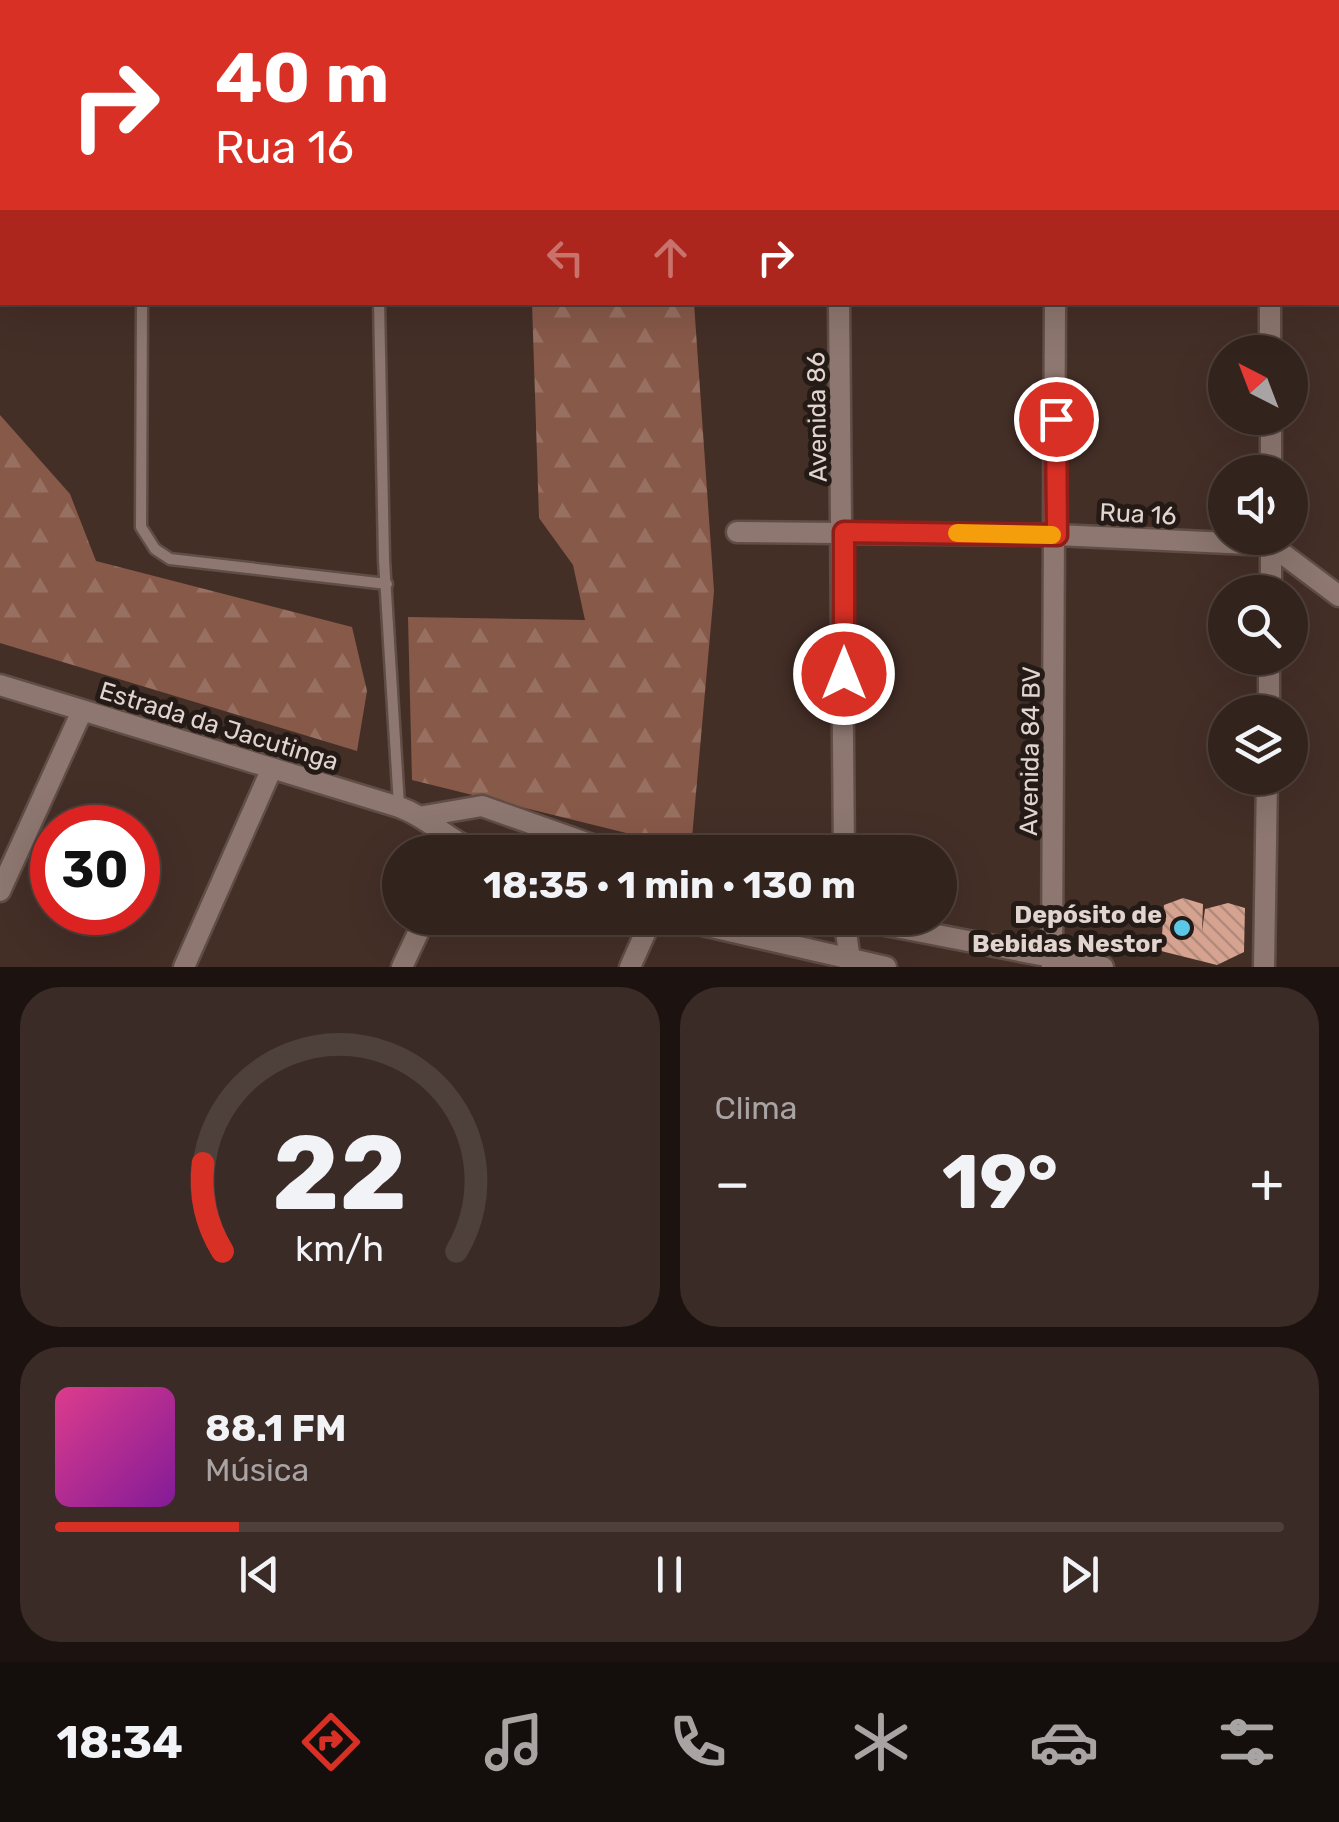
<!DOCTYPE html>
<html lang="pt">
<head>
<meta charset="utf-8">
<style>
	:root { --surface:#33231d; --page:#3b2b26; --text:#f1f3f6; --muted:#a9a4a4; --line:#4e403b; --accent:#d93025 }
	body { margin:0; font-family:Rubik,sans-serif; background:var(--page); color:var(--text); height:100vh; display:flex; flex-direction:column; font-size:38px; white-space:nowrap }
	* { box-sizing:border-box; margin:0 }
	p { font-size:32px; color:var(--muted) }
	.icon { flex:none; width:55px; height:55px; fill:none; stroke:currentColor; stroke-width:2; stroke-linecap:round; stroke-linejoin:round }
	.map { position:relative; height:967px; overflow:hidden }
	.panel { display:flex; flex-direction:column; gap:20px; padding:20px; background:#1c1310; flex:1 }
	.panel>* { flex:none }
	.guide { position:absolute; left:0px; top:0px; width:1340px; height:305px; box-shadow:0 10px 40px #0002,0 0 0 2px var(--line); background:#d93025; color:#fff; overflow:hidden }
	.needle { width:65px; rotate:318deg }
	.fabs { position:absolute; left:1208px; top:335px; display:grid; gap:20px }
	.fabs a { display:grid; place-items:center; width:100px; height:100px; border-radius:50%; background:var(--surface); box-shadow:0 10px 40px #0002,0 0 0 2px var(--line); font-size:50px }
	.speed { position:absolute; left:30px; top:805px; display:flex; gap:20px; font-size:50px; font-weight:700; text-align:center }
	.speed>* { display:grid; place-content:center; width:130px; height:130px; border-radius:50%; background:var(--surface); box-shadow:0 10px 40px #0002,0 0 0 2px var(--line); line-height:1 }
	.speed .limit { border:15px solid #d22; background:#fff; color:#111 }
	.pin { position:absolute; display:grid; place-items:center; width:85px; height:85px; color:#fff; margin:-42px; border:5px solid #fff; border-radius:50%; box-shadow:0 2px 10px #0007 }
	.me { position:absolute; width:110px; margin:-55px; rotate:0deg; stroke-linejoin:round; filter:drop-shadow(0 0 8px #0008) }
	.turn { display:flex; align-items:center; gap:35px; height:210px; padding:0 50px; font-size:45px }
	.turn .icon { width:130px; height:130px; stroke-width:2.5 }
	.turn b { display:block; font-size:70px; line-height:85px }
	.lanes { display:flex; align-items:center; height:95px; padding:0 50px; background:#0003; justify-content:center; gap:50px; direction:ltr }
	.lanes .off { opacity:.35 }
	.big { font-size:75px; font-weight:700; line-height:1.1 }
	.panel .widget { flex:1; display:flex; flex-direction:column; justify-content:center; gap:15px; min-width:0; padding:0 35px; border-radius:40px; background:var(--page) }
	.panel .dial { align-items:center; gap:0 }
	.dial svg { height:260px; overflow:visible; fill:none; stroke:var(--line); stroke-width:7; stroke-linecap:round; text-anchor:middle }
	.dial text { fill:var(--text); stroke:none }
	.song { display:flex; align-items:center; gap:30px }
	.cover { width:120px; height:120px; border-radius:15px; background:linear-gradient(135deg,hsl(330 70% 55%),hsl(290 70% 35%)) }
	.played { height:10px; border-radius:5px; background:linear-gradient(90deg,var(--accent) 15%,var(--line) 15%) }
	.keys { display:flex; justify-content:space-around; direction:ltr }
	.heat { display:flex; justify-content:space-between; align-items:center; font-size:55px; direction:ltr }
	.panel .tiles { flex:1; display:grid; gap:20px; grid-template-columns:1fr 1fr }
	.widget:last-child { grid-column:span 2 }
	.trip { position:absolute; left:382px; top:835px; width:575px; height:100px; border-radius:50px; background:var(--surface); box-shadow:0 10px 40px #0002,0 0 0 2px var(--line); font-weight:700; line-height:100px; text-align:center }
	.dock { display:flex; height:160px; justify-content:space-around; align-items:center; background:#140e0c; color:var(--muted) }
	.dock .icon { width:70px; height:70px }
	.dock .current { color:var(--accent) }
	.dock b { font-size:45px; color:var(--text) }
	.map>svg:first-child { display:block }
</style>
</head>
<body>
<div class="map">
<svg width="1339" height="967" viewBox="0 0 1339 967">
	<defs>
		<pattern id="forest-firs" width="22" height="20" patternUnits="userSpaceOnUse" patternTransform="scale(2.5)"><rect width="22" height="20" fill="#875949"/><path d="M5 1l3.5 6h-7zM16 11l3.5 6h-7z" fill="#987062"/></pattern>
		<pattern id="building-back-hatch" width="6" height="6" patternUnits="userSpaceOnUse" patternTransform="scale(2.5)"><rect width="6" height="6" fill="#d7a391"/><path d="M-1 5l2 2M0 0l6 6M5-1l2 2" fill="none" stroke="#b28a7c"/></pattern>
	</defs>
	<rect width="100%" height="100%" fill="#442f27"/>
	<!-- forest -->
	<path fill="url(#forest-firs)" d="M 269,0 L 673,0 L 674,2 L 323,2 Z
		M 532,303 L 694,303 L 714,591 L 691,849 L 412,780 L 408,617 L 585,620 L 573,565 L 539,518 Z
		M 0,415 L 70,494 L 96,561 L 352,627 L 367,691 L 357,751 L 0,643 Z"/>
	<!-- building -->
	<path fill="url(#building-back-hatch)" d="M 1183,898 L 1203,904 L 1202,932 L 1205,909 L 1228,903 L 1245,908 L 1244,952 L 1217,965 L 1161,951 L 1164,905 Z"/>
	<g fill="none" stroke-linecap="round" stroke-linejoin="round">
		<defs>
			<path id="service" d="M 84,0 L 86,2
				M 142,302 L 141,527 L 155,549 L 170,559 L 387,584
				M 379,302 L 384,560 L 399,806"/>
			<path id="minor" d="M 834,0 L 834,2
				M 1052,0 L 1052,2
				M 1269,0 L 1269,2
				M 839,302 L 844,852
				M 1270,302 L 1270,352
				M 1271,418 L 1271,472
				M 737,532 L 1057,535 L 1271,545 L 1339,596
				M 1271,592 L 1271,538
				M 0,685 L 399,807 C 430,818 449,842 480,852
				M 1269,712 L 1269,658
				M 424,816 L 482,806 L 612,852
				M 0,891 L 82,711
				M 672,918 L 886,967
				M 844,918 L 851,967
				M 849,918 L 1103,967
				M 184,967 L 272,768
				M 402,967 L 425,918
				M 630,967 L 652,918
				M 1052,967 L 1055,302
				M 1264,967 L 1267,778"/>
		</defs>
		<!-- service casing -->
		<use href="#service" stroke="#604d45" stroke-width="15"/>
		<!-- minor casing -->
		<use href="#minor" stroke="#604d45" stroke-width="25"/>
		<!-- service -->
		<use href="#service" stroke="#8d7770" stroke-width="10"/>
		<!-- minor -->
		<use href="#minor" stroke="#8d7770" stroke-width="20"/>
	</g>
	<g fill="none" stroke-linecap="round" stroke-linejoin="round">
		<defs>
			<path id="route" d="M 844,674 L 844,532 L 1057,535 L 1056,419"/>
		</defs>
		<!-- route casing -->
		<use href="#route" stroke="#8d1f18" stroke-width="25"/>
		<!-- route -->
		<use href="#route" stroke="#d93025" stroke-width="18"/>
		<!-- slow -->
		<path stroke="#f59e0b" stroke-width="18" d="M 957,533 L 1052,535"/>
	</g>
	<!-- markers -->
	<circle fill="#5bc8e7" stroke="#241a16" stroke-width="4" cx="1182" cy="928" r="10"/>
	<g text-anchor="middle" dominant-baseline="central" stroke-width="10" stroke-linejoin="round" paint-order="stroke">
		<!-- street labels -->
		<g font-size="25" fill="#e2d4cf" stroke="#241a16">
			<text transform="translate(817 417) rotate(-91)">Avenida 86</text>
			<text transform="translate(1138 514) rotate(3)">Rua 16</text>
			<text transform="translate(219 726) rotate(17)">Estrada da Jacutinga</text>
			<text transform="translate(1030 751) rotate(-89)">Avenida 84 BV</text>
		</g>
		<!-- poi labels -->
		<g font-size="25" font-weight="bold" fill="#e2d4cf" stroke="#241a16" text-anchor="end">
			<text x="1162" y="914">Depósito de<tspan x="1162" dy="29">Bebidas Nestor</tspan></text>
		</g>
	</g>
</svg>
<div class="fabs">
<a><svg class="needle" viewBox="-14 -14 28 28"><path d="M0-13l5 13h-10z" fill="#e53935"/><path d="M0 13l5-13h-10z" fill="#a9a4a4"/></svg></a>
<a><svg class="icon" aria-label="sound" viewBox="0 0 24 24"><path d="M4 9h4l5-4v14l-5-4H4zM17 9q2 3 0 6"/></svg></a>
<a><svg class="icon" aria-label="search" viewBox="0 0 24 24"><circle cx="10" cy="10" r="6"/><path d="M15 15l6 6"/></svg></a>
<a><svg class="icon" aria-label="layers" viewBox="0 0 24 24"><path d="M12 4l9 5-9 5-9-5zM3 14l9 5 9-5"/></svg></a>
</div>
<div class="speed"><div class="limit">30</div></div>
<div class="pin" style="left:1056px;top:419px;background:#d93025"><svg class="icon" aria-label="arrive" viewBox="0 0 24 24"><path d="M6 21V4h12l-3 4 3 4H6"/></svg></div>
<svg class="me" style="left:844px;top:674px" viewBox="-20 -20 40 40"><circle r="17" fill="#d93025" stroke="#fff" stroke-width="3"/><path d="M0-11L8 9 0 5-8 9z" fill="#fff"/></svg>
<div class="trip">18:35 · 1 min · 130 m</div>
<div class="guide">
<div class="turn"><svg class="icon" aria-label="right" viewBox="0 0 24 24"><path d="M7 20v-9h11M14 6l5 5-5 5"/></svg><div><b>40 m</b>Rua 16</div></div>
<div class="lanes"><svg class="icon off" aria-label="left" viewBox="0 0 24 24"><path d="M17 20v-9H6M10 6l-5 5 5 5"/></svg><svg class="icon off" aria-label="ahead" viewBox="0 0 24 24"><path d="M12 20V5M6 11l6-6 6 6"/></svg><svg class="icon" aria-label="right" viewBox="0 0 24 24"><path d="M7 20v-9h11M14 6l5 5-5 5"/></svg></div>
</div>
</div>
<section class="panel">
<div class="tiles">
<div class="widget dial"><svg viewBox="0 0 100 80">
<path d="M14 69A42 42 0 1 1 86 69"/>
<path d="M14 69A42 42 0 0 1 8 42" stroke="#d93025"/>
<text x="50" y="56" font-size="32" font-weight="700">22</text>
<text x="50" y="72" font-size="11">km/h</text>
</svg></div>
<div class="widget"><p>Clima</p>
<div class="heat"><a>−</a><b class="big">19°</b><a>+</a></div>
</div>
<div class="widget">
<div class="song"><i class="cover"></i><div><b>88.1 FM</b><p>Música</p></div></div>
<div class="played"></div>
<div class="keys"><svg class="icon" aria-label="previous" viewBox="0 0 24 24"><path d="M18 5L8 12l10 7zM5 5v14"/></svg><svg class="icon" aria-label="pause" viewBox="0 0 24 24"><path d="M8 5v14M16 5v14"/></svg><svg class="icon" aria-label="next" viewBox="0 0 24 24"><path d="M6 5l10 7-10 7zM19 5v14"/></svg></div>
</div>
</div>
</section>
<nav class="dock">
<b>18:34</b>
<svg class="icon current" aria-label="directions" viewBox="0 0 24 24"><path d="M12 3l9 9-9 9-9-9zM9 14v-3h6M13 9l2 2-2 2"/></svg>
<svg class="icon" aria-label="music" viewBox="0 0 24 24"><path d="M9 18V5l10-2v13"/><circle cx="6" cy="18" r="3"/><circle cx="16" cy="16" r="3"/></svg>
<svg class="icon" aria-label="phone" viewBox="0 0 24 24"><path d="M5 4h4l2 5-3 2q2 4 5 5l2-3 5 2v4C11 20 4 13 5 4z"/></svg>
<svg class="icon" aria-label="climate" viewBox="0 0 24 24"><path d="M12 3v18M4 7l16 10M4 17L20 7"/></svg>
<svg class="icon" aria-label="car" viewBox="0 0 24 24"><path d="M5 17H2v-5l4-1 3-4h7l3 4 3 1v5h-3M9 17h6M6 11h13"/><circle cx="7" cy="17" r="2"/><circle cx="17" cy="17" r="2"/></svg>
<svg class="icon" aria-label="filters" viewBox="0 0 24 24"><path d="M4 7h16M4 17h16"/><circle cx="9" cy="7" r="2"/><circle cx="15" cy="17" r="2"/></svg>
</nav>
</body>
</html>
